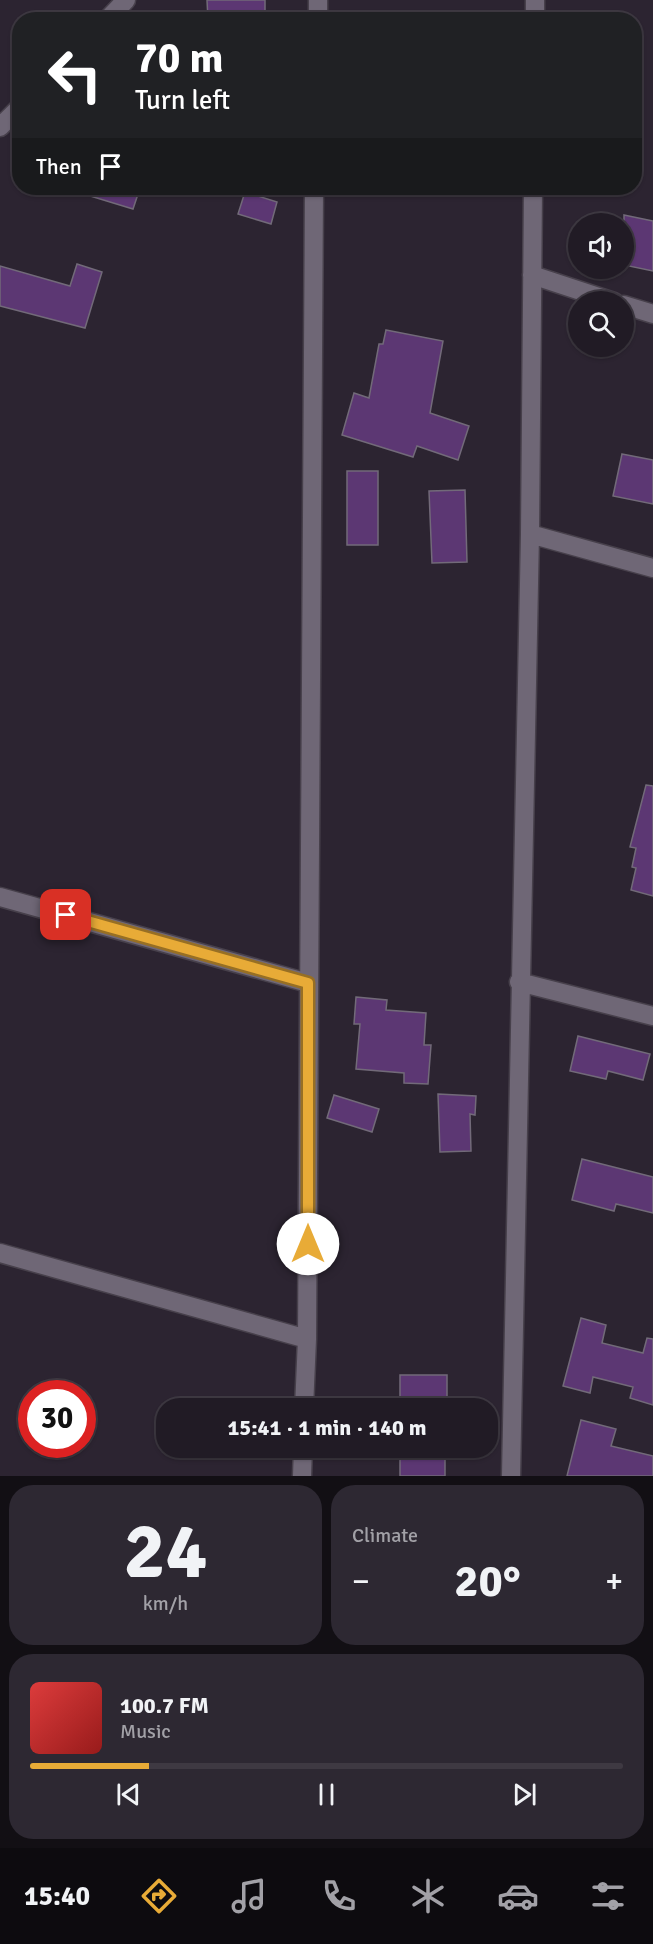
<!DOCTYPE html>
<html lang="en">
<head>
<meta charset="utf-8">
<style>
	:root { --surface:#211b25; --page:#2d2832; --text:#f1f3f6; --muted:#a2a1a7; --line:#3e3942; --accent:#e8ab37 }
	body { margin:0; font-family:Signika,sans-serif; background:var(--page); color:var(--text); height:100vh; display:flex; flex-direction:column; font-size:22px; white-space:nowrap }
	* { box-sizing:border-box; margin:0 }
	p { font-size:20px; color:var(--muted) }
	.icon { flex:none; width:33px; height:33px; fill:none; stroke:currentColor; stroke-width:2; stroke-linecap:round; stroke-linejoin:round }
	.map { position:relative; height:1476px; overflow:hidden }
	.panel { display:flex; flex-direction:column; gap:9px; padding:9px; background:#120f14; flex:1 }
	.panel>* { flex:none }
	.guide { position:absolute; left:12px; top:12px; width:630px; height:183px; border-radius:24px; box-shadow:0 2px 4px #0004,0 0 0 2px var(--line); background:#202124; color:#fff; overflow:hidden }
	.controls { position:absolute; left:568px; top:213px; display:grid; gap:12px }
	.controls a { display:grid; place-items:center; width:66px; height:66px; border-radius:50%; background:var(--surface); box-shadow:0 2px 4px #0004,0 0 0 2px var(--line); font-size:30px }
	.speed { position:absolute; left:18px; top:1380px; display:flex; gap:12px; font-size:30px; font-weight:700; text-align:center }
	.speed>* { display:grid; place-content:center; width:78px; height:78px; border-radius:50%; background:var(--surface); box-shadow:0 2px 4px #0004,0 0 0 2px var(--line); line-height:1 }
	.speed .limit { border:9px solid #d22; background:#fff; color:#111 }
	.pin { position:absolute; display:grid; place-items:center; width:51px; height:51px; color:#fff; margin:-26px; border-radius:12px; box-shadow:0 3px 9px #0006 }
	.me { position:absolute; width:66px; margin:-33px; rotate:0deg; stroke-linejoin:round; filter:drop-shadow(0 0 4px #0008) }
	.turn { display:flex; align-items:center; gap:21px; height:126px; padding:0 24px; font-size:27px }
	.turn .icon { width:78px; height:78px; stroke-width:2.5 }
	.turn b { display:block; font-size:42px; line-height:51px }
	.then { display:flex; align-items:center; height:57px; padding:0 24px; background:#0003; gap:12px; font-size:22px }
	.big { font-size:45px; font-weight:700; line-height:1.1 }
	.panel .widget { flex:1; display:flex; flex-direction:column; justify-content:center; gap:9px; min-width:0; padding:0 21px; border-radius:24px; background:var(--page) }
	.panel .dial { align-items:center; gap:0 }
	.dial b { font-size:78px; line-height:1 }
	.song { display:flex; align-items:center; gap:18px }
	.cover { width:72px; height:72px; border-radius:9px; background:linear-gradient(135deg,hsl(0 70% 55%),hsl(0 70% 35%)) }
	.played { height:6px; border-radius:3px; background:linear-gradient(90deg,var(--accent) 20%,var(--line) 20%) }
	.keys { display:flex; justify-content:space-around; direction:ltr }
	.heat { display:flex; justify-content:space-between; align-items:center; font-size:33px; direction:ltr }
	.panel .tiles { flex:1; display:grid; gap:9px; grid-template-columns:1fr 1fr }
	.widget:last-child { grid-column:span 2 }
	.trip { position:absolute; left:156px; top:1398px; width:342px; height:60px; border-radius:24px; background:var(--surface); box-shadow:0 2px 4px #0004,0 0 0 2px var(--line); font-weight:700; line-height:60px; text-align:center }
	.dock { display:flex; height:96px; justify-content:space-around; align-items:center; background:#0d0b0f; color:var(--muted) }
	.dock .icon { width:42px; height:42px }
	.dock .selected { color:var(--accent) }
	.dock b { font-size:27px; color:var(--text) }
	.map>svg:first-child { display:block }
</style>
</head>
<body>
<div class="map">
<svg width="653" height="1476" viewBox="0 0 653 1476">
	<rect width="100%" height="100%" fill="#2c2431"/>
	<!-- building -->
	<path fill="#5c3773" stroke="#726a79" stroke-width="1.5" d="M 207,0 L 265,0 L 265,20 L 208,20 Z
		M 77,188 L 140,188 L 133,209 L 77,192 Z
		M 245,192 L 277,202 L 271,224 L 238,214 Z
		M 624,215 L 653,221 L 653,271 L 624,265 Z
		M 77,264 L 102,272 L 85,328 L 0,306 L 0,266 L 70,286 Z
		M 386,330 L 443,341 L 430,413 L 469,426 L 458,460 L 417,446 L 413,457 L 342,435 L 354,393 L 369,398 L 379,344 L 383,344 Z
		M 622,454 L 653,460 L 653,504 L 613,496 Z
		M 347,471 L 378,471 L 378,545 L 347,545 Z
		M 465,490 L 467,562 L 432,563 L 429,491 Z
		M 646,785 L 653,786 L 653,896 L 631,890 L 636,868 L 632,867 L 636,848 L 630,847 Z
		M 356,997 L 387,1000 L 386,1010 L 426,1013 L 424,1045 L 431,1045 L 428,1084 L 404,1083 L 404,1073 L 356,1069 L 360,1024 L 354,1024 Z
		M 578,1036 L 650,1054 L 643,1080 L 608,1071 L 606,1079 L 570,1071 Z
		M 438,1094 L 476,1096 L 475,1115 L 470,1114 L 471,1151 L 440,1152 Z
		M 334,1095 L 379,1109 L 372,1132 L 327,1118 Z
		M 582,1159 L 653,1177 L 653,1213 L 616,1204 L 614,1211 L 572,1200 Z
		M 581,1318 L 606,1325 L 602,1343 L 643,1353 L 647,1338 L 653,1339 L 653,1405 L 630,1398 L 633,1387 L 593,1377 L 590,1393 L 563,1386 Z
		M 400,1375 L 447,1375 L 447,1408 L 400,1408 Z
		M 581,1420 L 616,1429 L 611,1446 L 653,1456 L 653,1476 L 567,1476 Z
		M 400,1448 L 445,1448 L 445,1476 L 400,1476 Z"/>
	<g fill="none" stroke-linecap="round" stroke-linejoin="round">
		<defs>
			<path id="minor" d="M 107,20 L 126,0
				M 318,20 L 318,0
				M 535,20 L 535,0
				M 0,127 L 20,107
				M 532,275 L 614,302
				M 624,305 L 653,314
				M 530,534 L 653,568
				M 0,897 L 308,983
				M 519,982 L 653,1016
				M 0,1253 L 307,1339
				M 304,1408 L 307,1339 L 314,188
				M 302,1476 L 303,1448
				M 511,1476 L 530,534 L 533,188"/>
		</defs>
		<!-- minor casing -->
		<use href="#minor" stroke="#47404b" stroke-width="21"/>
		<!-- minor -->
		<use href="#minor" stroke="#6f6776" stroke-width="18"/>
	</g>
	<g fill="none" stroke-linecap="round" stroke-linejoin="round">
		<defs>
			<path id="route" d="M 66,915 L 308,983 L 308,1244"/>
		</defs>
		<!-- route casing -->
		<use href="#route" stroke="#976f24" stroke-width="15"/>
		<!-- route -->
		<use href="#route" stroke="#e8ab37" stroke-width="10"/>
	</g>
</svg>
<div class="controls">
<a><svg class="icon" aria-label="sound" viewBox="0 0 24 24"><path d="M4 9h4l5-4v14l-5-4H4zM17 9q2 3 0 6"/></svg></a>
<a><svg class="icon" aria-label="search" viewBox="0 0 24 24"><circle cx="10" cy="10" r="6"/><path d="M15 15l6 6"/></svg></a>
</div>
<div class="speed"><div class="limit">30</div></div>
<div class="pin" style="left:66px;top:915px;background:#d93025"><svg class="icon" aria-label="arrive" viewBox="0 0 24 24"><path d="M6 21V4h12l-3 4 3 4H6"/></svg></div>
<svg class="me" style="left:308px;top:1244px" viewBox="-20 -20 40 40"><circle r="19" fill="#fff"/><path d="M0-13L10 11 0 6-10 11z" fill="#e8ab37"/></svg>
<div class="trip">15:41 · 1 min · 140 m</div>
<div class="guide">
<div class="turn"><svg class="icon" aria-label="left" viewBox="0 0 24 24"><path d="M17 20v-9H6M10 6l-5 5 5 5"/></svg><div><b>70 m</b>Turn left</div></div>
<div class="then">Then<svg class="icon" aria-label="arrive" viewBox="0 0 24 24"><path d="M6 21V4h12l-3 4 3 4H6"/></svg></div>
</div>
</div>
<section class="panel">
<div class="tiles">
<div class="widget dial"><b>24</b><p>km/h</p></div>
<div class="widget"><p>Climate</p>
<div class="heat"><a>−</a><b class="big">20°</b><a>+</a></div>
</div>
<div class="widget">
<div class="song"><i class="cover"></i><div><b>100.7 FM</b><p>Music</p></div></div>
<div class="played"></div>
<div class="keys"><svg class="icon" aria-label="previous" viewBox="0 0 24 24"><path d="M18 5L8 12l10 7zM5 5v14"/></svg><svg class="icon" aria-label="pause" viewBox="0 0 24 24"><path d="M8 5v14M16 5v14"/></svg><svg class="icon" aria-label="next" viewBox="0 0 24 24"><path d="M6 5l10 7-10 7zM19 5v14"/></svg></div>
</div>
</div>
</section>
<nav class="dock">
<b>15:40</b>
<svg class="icon selected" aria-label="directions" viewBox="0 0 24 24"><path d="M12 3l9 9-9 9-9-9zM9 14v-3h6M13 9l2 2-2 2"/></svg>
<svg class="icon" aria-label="music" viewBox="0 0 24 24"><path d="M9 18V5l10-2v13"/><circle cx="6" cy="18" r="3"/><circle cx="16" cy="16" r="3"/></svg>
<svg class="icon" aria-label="phone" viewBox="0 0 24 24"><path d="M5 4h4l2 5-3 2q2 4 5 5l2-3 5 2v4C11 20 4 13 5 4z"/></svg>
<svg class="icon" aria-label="climate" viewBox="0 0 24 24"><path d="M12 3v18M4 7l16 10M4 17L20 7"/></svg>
<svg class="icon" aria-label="car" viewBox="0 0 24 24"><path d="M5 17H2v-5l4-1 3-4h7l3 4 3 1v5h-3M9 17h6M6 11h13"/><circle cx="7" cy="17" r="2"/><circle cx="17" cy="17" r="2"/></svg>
<svg class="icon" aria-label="filters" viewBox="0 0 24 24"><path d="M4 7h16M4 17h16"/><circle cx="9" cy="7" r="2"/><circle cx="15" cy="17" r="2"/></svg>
</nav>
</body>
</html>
